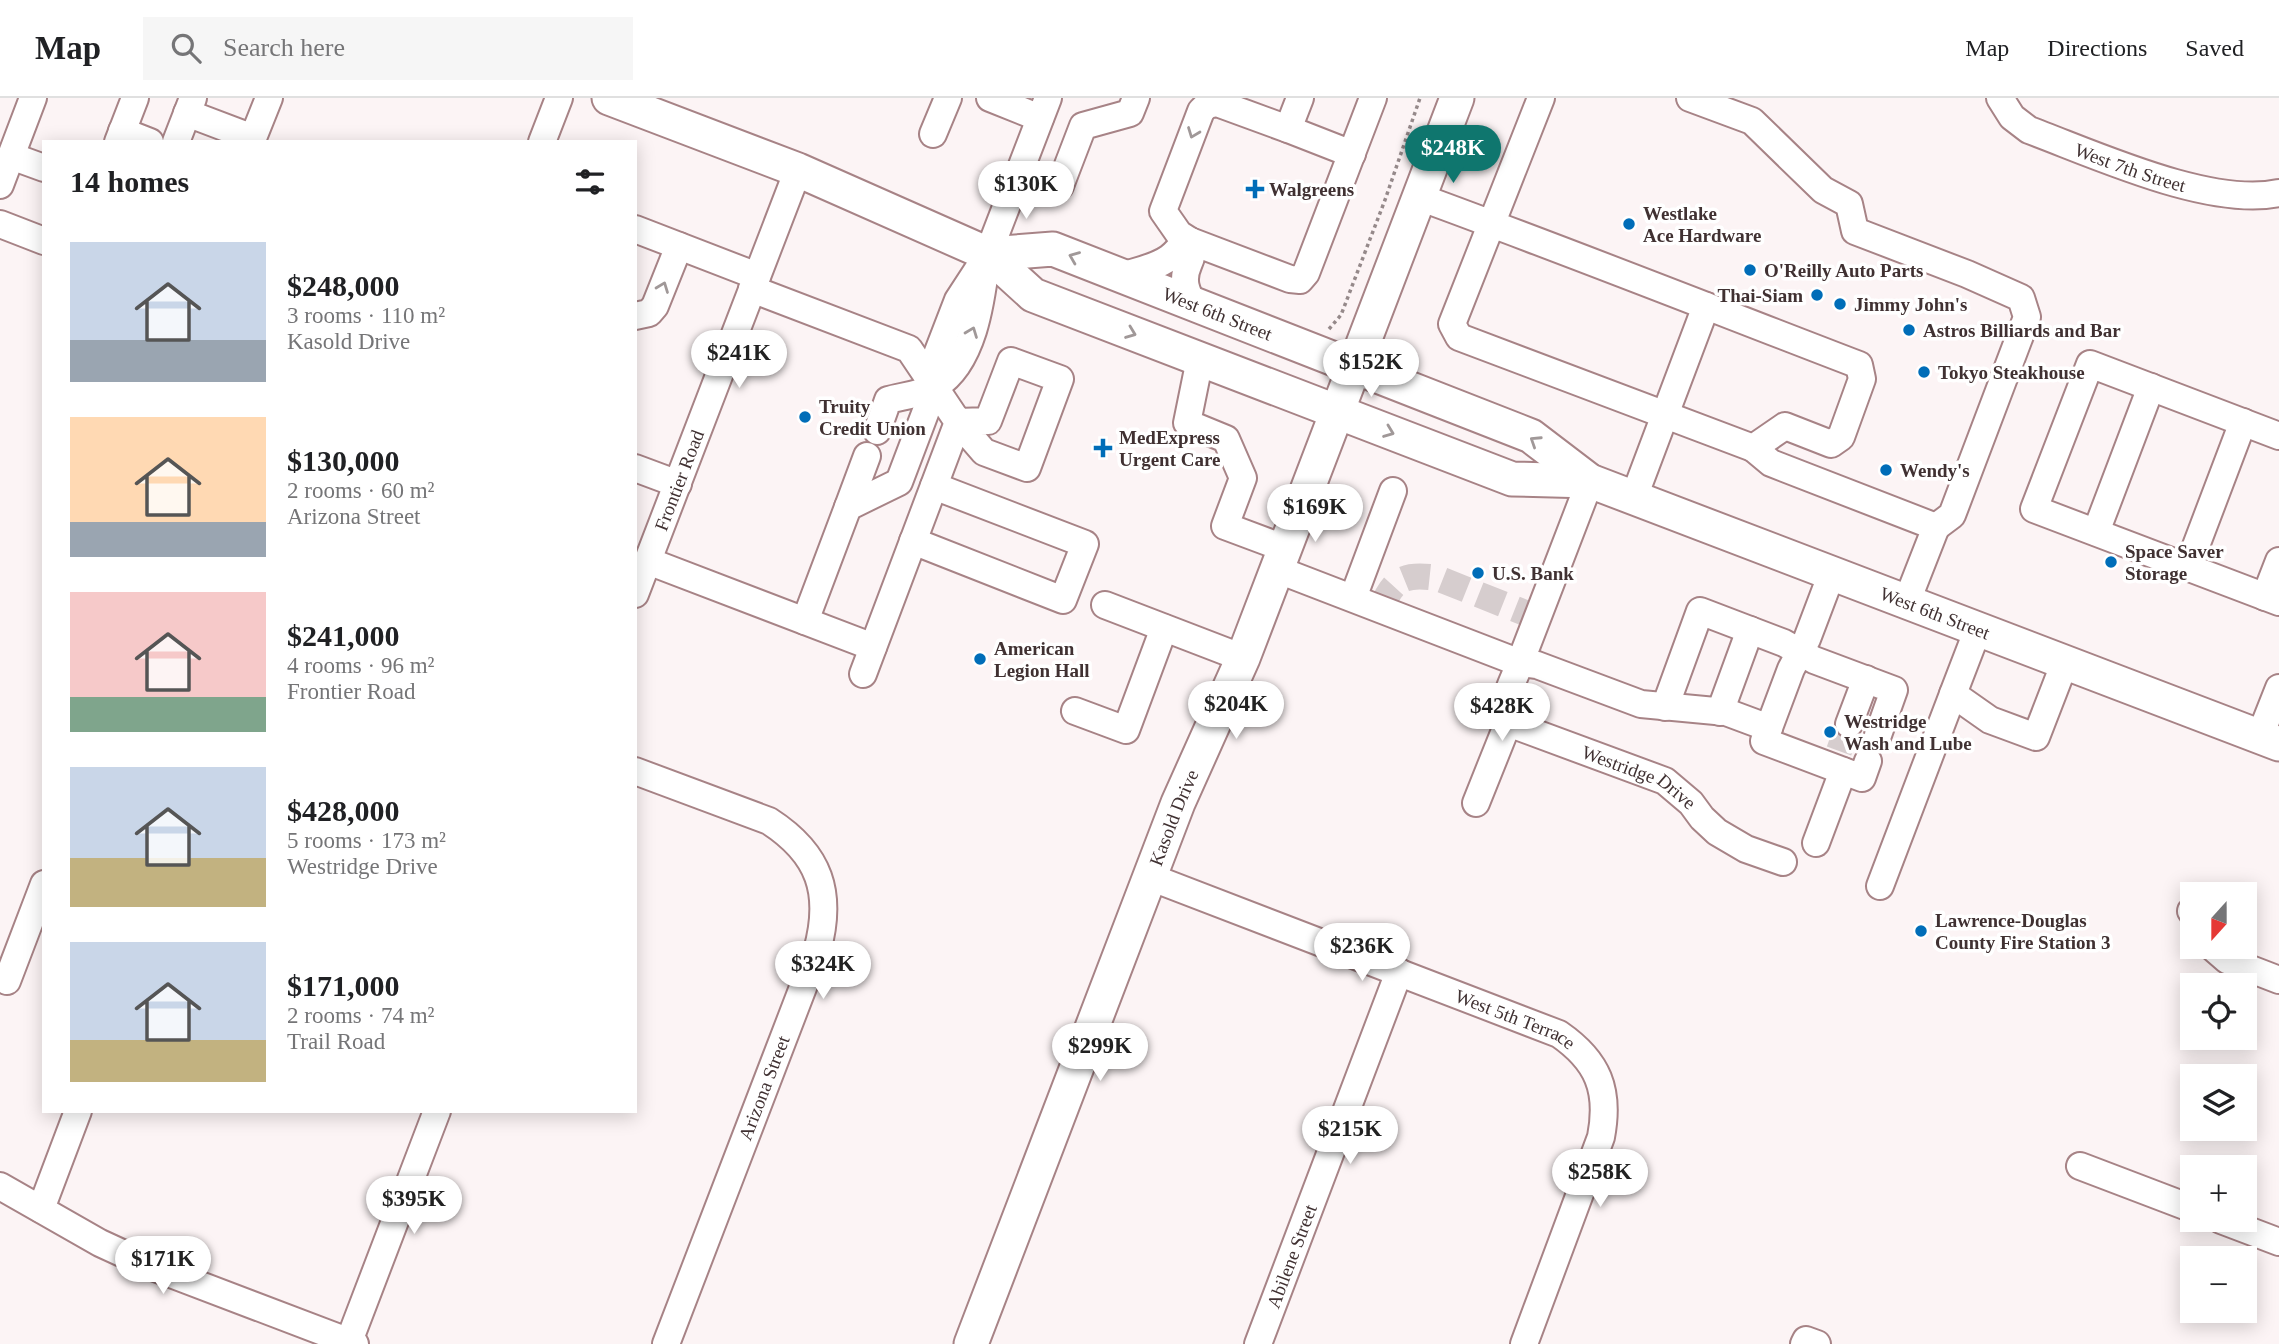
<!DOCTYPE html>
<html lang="en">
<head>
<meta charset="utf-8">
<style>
  body { margin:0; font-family:"Times New Roman",serif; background:#f6f6f6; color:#202124; height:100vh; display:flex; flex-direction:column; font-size:26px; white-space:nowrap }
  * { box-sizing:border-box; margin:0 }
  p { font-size:23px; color:#757577 }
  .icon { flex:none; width:38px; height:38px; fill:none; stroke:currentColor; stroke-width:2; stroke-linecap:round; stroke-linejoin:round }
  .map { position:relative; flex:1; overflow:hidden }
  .drawer { position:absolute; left:42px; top:42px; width:595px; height:973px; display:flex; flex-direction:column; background:#fff; border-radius:0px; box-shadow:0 4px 18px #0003 }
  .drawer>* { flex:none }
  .needle { width:46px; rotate:201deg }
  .controls { position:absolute; left:2180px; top:784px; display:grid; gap:14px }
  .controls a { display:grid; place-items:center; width:77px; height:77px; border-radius:0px; background:#fff; box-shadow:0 4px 18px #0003; font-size:35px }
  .price { position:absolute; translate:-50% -60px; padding:0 16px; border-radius:24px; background:#fff; color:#222; font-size:23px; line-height:46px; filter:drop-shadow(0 2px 4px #0008) }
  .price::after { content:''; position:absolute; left:50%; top:42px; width:21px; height:16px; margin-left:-10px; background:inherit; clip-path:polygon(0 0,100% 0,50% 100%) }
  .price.current { background:#0f766e; color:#fff }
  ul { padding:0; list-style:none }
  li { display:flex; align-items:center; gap:21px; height:175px; padding:0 28px }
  li span { display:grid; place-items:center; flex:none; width:196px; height:140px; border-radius:0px; color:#555 }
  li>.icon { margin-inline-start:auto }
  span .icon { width:84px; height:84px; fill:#fffc; stroke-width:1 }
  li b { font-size:30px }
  h2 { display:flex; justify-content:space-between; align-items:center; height:84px; padding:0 28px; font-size:30px }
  header { display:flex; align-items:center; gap:42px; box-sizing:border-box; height:98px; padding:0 35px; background:#fff; border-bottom:2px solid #e0e0e0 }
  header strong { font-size:33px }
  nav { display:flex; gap:38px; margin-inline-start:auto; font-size:24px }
  .search { width:490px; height:63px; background:#f6f6f6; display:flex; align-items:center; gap:18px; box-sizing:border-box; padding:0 24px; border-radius:0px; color:#757577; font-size:26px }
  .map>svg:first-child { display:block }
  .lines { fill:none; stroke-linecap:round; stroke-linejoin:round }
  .minor-tunnel { stroke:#d6cdce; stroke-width:26; stroke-dasharray:26 13; stroke-linecap:butt }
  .minor-casing { stroke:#a78386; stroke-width:30 }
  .major-casing { stroke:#a78386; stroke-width:37 }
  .path { stroke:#95898a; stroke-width:3.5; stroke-dasharray:3.5 3.5; stroke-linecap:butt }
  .minor { stroke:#fff; stroke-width:26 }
  .major { stroke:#fff; stroke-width:33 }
  .oneway { stroke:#a09898 }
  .poi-dot { fill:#006db8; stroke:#fff; stroke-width:2.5 }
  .labels { text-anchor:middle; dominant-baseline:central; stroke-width:7; stroke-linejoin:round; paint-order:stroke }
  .street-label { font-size:19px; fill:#403132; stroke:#fff }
  .poi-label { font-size:19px; font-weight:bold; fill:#403132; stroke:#fff; text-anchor:start }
</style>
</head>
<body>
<header>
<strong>Map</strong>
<div class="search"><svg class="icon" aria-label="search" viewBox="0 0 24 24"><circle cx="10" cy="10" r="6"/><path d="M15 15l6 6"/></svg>Search here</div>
<nav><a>Map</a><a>Directions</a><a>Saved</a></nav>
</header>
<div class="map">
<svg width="2279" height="1246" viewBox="0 0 2279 1246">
  <rect width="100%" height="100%" fill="#fcf4f5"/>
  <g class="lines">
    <g class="minor-tunnel">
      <path d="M1381 511C1393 481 1404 475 1437 480L1538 520"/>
      <polyline points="1839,653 1849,626"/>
    </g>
    <defs>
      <g id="minor">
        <polyline points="990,0 1040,20"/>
        <polyline points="1300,0 1288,31 1352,56"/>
        <polyline points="1690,0 1752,23 1823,92 1849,106 1855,133 1967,176 2021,200 2027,219 1952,417 1936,429"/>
        <path id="s1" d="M2000 0 2012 19 2029 32C2094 56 2210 110 2279 95"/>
        <polyline points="187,15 253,40 269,0"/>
        <polyline points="1288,31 1217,5 1207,7 1201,13 1163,113 1179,136 1190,143 1290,181 1300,182 1306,175 1373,0"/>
        <polyline points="122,33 150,44"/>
        <polyline points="933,36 948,0"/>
        <polyline points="118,44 135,0"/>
        <polyline points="176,44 193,0"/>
        <polyline points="542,44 559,0"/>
        <polyline points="11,58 44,70"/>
        <polyline points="1020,72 1060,88 1083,28 1130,15 1136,0"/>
        <polyline points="0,87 33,0"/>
        <path d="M1419 99C1567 153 1713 211 1859 267L1862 281 1841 339 1831 346 1785 328 1753 350 1459 239 1452 226 1541 0"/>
        <polyline points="0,126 44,143"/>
        <polyline points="635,131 757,178"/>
        <path d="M1190 143C1196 164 1184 165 1185 183 1185 190 1189 198 1192 206"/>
        <path d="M1121 178C1137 173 1155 170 1169 160 1179 153 1177 149 1190 143"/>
        <polyline points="752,191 909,251 958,324 984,354 1027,370 1060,281 1011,263 988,323 958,324 863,576"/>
        <polyline points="635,218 649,215 655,208 679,148"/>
        <polyline points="1200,261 1187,325 1226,341 1243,380 1225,428 1284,450"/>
        <path d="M877 333 888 302C903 298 923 296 936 288 973 265 981 205 986 165"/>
        <polyline points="2279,338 2090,266 2034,411 2279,504"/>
        <polyline points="1753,350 1771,365 1936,429 1907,503"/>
        <polyline points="635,370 678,386"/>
        <polyline points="1590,383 1520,565 1537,567 1641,606 1726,614 1769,630"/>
        <polyline points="1634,399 1706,208"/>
        <polyline points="848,409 867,358"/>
        <polyline points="2096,434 2151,289"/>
        <polyline points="913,443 1063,502 1085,446 934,388"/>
        <polyline points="648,463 873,549"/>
        <polyline points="2188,469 2243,324"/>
        <path id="s2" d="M1276 471 1520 565C1511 590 1496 607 1519 629L1665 683 1691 705 1702 720 1717 734 1746 751 1783 764"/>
        <polyline points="1832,475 1807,541 1791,571 1764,643 1862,680 1868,663"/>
        <path id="s3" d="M635 496 798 72"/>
        <polyline points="2265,499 2279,463"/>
        <polyline points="1353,500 1393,393"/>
        <polyline points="1105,507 1243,560"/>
        <polyline points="805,523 848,409 899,384 935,289 936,259 958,202 988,156 1048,0"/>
        <polyline points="1978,531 1953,596 1990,622 2036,639 2065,564"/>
        <polyline points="1665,609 1700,513 1784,545 1814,562 1894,592 1878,637"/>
        <polyline points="1075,613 1126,632 1164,530"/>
        <polyline points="1720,614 1750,532"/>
        <polyline points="1849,626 1866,581"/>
        <polyline points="2260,638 2279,590"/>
        <path d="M635 673 769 723C820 756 833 795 817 853L666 1246"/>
        <polyline points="1476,705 1510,620"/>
        <polyline points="1816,745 1843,673"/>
        <path id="s4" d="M1150 779 1559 936C1598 963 1610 992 1601 1039L1524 1246"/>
        <polyline points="1880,788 1953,596"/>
        <polyline points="2191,813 2193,816"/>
        <polyline points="2212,849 2227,862 2279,882"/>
        <polyline points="7,883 44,786"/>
        <polyline points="2080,1068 2193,1111"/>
        <polyline points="0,1088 100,1145 150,1168 355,1246"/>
        <polyline points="41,1111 78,1013"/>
        <polyline points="2221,1122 2279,1144"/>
        <polyline points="348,1246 437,1013"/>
        <path id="s5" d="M1258 1246 1399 874"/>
        <polyline points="1804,1246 1806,1242 1817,1246"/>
      </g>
      <g id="major">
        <polyline points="609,0 798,72 988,156 1033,197 1512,381 1590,383"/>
        <path id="s6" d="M988 156 1053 151 1531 338 1590 383 2279 646"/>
        <path id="s7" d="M971 1246 1178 705 1243 560 1457 0"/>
      </g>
    </defs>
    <use href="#minor" class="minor-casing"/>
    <use href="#major" class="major-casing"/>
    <polyline class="path" points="1329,231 1341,217 1385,102 1420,0"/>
    <use href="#minor" class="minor"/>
    <use href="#major" class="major"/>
  </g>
  <defs><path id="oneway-chevron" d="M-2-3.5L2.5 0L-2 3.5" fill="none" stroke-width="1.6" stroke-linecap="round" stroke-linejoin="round" transform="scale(1.75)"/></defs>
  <g class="oneway">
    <use href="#oneway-chevron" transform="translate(1193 35) rotate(111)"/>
    <use href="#oneway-chevron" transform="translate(1074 159) rotate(-158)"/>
    <use href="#oneway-chevron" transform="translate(663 189) rotate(-69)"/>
    <use href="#oneway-chevron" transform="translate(972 234) rotate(-69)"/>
    <use href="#oneway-chevron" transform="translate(1131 235) rotate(21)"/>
    <use href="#oneway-chevron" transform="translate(1389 334) rotate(21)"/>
    <use href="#oneway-chevron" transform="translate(1535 343) rotate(-147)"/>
  </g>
  <g class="poi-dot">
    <path d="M1251.5 80.5h7v7h7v7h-7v7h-7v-7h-7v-7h7z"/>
    <circle cx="1629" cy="126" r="7"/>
    <circle cx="1750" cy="172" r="7"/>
    <circle cx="1817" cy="197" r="7"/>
    <circle cx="1840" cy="206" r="7"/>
    <circle cx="1909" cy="232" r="7"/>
    <circle cx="1924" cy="274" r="7"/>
    <circle cx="805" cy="319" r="7"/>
    <path d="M1099.5 339.5h7v7h7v7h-7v7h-7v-7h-7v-7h7z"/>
    <circle cx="1886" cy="372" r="7"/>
    <circle cx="2111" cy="464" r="7"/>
    <circle cx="1478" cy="475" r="7"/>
    <circle cx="980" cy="561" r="7"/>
    <circle cx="1830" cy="634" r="7"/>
    <circle cx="1921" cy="833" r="7"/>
  </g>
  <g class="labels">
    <g class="street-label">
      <text stroke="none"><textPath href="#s1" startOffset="152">West 7th Street</textPath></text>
      <text stroke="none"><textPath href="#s6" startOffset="242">West 6th Street</textPath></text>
      <text stroke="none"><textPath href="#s3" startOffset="122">Frontier Road</textPath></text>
      <text stroke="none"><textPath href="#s6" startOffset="1022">West 6th Street</textPath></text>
      <text stroke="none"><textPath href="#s2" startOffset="462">Westridge Drive</textPath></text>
      <text stroke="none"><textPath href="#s7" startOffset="564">Kasold Drive</textPath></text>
      <text stroke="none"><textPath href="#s4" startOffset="392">West 5th Terrace</textPath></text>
      <text transform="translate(764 990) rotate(-69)">Arizona Street</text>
      <text stroke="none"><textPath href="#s5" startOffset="94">Abilene Street</textPath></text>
    </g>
    <g class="poi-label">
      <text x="1269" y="91">Walgreens</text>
      <text x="1643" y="115">Westlake<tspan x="1643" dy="22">Ace Hardware</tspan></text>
      <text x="1764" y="172">O'Reilly Auto Parts</text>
      <text x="1803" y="197" text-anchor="end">Thai-Siam</text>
      <text x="1854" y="206">Jimmy John's</text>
      <text x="1923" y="232">Astros Billiards and Bar</text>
      <text x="1938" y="274">Tokyo Steakhouse</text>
      <text x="819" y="308">Truity<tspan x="819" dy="22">Credit Union</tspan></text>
      <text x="1119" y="339">MedExpress<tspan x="1119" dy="22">Urgent Care</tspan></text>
      <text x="1900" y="372">Wendy's</text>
      <text x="2125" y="453">Space Saver<tspan x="2125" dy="22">Storage</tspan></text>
      <text x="1492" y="475">U.S. Bank</text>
      <text x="994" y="550">American<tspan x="994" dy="22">Legion Hall</tspan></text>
      <text x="1844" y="623">Westridge<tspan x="1844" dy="22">Wash and Lube</tspan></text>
      <text x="1935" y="822">Lawrence-Douglas<tspan x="1935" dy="22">County Fire Station 3</tspan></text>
    </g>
  </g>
</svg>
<div class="controls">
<a><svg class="needle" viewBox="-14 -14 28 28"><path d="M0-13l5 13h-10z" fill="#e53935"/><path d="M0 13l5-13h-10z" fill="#757577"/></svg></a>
<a><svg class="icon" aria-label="locate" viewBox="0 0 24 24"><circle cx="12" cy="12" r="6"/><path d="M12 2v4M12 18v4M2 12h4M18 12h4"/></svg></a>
<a><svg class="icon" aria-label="layers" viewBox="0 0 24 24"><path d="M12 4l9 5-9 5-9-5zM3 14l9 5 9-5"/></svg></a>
<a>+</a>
<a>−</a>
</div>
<b class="price current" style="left:1453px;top:87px">$248K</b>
<b class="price" style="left:1026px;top:123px">$130K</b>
<b class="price" style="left:739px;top:292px">$241K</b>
<b class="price" style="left:1371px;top:301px">$152K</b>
<b class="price" style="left:1315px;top:446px">$169K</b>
<b class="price" style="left:1236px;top:643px">$204K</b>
<b class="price" style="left:1502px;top:645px">$428K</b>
<b class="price" style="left:1362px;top:885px">$236K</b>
<b class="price" style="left:823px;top:903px">$324K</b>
<b class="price" style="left:1100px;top:985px">$299K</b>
<b class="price" style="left:1350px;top:1068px">$215K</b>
<b class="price" style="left:1600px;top:1111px">$258K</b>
<b class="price" style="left:414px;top:1138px">$395K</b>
<b class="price" style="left:163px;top:1198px">$171K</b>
<section class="drawer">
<h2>14 homes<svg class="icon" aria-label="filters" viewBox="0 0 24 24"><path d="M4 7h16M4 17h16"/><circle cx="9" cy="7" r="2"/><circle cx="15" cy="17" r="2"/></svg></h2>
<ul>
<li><span style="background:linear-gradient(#c9d6e8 70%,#9aa5b1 0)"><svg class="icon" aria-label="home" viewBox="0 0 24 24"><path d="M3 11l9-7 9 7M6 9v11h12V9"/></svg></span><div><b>$248,000</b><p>3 rooms · 110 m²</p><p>Kasold Drive</p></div></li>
<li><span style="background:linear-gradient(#ffd9b3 75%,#9aa5b1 0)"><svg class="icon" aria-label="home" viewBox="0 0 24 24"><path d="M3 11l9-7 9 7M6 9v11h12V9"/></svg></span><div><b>$130,000</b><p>2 rooms · 60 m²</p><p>Arizona Street</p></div></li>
<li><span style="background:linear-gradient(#f6c9c9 75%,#7fa58c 0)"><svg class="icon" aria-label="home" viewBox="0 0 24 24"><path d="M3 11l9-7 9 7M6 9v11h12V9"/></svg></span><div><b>$241,000</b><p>4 rooms · 96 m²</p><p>Frontier Road</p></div></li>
<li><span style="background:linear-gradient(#c9d6e8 65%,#c2b280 0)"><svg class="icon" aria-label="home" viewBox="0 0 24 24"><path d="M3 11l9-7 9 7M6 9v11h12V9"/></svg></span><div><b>$428,000</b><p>5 rooms · 173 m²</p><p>Westridge Drive</p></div></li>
<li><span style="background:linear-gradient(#c9d6e8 70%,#c2b280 0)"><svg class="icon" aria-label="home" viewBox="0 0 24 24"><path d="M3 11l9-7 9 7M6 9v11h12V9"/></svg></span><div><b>$171,000</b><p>2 rooms · 74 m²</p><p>Trail Road</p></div></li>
</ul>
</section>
</div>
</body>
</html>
